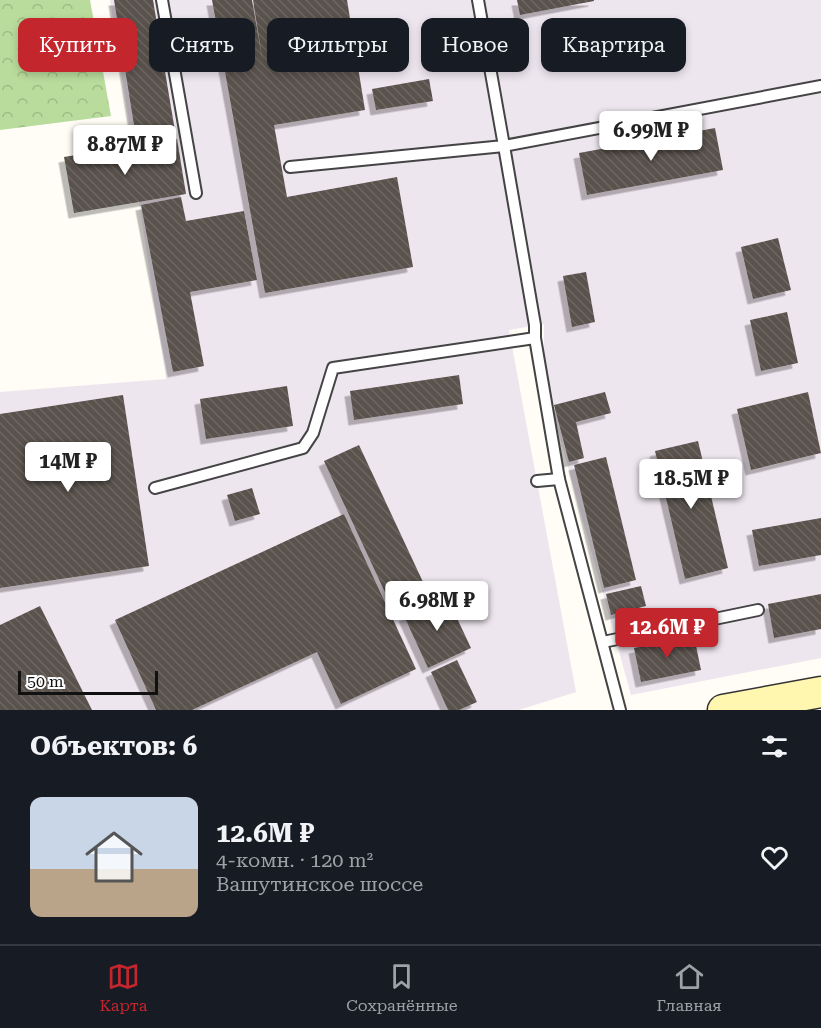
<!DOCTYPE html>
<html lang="ru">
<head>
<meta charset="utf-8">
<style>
  body { margin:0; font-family:"Roboto Serif",serif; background:#20242c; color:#f1f3f6; height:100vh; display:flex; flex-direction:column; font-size:22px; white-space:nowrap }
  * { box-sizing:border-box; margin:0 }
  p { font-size:20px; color:#9ea1a6 }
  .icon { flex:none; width:33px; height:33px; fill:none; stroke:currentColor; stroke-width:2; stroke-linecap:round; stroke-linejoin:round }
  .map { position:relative; height:710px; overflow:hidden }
  .panel { display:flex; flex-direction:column; background:#171b24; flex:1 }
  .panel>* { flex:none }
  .guide { position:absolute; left:18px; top:18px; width:786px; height:54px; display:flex; gap:12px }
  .scale { position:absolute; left:18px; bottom:15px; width:140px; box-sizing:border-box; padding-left:6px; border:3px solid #111; border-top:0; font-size:16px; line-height:21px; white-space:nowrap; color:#111; -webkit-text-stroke:4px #fff; paint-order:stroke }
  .price { position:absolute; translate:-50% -51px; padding:0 14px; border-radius:6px; background:#fff; color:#222; font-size:20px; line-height:39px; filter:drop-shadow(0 2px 3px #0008) }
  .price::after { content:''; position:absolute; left:50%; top:36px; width:18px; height:14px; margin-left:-9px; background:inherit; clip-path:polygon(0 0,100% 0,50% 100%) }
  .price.selected { background:#c4262e; color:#fff }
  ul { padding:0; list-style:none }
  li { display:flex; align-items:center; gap:18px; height:150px; padding:0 30px }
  li span { display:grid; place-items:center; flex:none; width:168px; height:120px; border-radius:12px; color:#555 }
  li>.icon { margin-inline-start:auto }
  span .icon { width:72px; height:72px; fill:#fffc; stroke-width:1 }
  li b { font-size:26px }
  h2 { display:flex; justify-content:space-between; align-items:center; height:72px; padding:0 30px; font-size:26px }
  .pill { padding:0 21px; border-radius:12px; background:#171b24; box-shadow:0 3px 9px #0003; font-size:21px; line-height:54px }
  .pill.selected { background:#c4262e; color:#fff }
  .tabs { display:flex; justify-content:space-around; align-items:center; height:84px; border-top:2px solid #363941; background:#171b24; font-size:16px; color:#9ea1a6 }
  .tabs a { display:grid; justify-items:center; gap:3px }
  .tabs .selected { color:#c4262e }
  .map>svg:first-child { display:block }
  .industrial { fill:#eee6ef }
  .forest { fill:url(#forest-crowns) }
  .building { fill:url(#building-back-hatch); filter:url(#shadow) }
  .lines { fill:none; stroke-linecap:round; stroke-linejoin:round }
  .lane-casing { stroke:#444; stroke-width:14 }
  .secondary-casing { stroke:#333; stroke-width:33 }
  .lane { stroke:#fff; stroke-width:10 }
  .secondary { stroke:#fff6b0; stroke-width:30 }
</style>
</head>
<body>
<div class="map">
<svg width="821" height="710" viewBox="0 0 821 710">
  <defs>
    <pattern id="forest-crowns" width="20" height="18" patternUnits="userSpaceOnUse" patternTransform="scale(1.5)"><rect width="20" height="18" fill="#b9dc9c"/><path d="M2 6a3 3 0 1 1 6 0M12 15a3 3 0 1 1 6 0" fill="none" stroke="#9ebc85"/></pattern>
    <pattern id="building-back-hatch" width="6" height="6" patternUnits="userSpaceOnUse" patternTransform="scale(1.5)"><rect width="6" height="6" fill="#5a524d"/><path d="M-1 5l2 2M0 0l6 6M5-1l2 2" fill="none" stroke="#6d6662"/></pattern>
    <filter id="shadow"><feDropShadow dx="-5.5" dy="5.5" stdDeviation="0" flood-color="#0004"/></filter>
  </defs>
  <rect width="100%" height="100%" fill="#fffdf5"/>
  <polygon class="industrial" points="110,0 821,0 821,658 631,695 549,398 544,351 544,324 509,330 576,692 519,710 0,710 0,392 166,379 139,202 74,213 66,157 133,147"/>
  <polygon class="forest" points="0,0 90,0 111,116 0,130"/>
  <g class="building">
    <polygon points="114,0 153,0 176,137 137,144"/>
    <polygon points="212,0 252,0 263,63 253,0 347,0 365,110 274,125 287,197 397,177 413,267 265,293"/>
    <polygon points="517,0 594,0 594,1 520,15"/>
    <polygon points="429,79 433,101 376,110 372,89"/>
    <polygon points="715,128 723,170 587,195 579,153"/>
    <polygon points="177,139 186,194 74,213 64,157"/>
    <polygon points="181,197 186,221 244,211 257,280 190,292 204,366 173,372 141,205"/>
    <polygon points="778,238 791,290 753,299 741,247"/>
    <polygon points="586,272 595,322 572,327 563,276"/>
    <polygon points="787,312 798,363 761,371 750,320"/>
    <polygon points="459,375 463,404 354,420 350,391"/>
    <polygon points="287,386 293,426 206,439 200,399"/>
    <polygon points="605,392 611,413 576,422 584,458 569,462 554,405"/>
    <polygon points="808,392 821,453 751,470 737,409"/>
    <polygon points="123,395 149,566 0,588 0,414"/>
    <polygon points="698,441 728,568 685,579 655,451"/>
    <polygon points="359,445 430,597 395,614 324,461"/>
    <polygon points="606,457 636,580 604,588 574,465"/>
    <polygon points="252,488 260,514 235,521 227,495"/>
    <polygon points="344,514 416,669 341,704 317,652 192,710 156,710 115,620"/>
    <polygon points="821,518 821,555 759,566 752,530"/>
    <polygon points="641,586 646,606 611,615 606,594"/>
    <polygon points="821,594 821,629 774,638 768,604"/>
    <polygon points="447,597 471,648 428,668 404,616"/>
    <polygon points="40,606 92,710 0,710 0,625"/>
    <polygon points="694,636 701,670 641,682 634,648"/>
    <polygon points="457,660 477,702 459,710 448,710 431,672"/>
  </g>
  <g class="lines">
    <defs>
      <g id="lane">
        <polyline points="162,0 196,193"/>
        <polyline points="290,167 504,146 478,0"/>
        <polyline points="537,481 559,479"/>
        <polyline points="155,488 303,448 313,433 333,368 535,338"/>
        <polyline points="603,642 758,610"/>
        <polyline points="620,710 559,479 535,338 535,325 504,146 821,86"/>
      </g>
      <polyline id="secondary" points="723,710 821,692"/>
    </defs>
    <use href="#lane" class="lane-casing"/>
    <use href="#secondary" class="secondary-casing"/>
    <use href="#lane" class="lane"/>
    <use href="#secondary" class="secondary"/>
  </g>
</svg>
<div class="scale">50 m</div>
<b class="price" style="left:651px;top:162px">6.99M ₽</b>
<b class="price" style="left:125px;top:176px">8.87M ₽</b>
<b class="price" style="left:68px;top:493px">14M ₽</b>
<b class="price" style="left:691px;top:510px">18.5M ₽</b>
<b class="price" style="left:437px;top:632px">6.98M ₽</b>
<b class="price selected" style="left:667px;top:659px">12.6M ₽</b>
<div class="guide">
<a class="pill selected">Купить</a>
<a class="pill">Снять</a>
<a class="pill">Фильтры</a>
<a class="pill">Новое</a>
<a class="pill">Квартира</a>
</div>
</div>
<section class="panel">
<h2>Объектов: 6<svg class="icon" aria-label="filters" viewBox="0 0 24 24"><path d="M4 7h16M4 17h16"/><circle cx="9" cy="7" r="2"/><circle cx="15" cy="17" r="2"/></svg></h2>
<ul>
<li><span style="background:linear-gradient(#c9d6e8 60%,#b9a48a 0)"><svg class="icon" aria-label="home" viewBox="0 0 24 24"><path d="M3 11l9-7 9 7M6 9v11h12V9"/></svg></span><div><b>12.6M ₽</b><p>4-комн. · 120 m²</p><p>Вашутинское шоссе</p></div><svg class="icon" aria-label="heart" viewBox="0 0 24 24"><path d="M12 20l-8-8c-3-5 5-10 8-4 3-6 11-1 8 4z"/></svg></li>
</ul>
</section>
<nav class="tabs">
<a class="selected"><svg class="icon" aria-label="map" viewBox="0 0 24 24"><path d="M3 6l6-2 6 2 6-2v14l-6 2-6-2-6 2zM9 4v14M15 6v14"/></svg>Карта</a>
<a><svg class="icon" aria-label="saved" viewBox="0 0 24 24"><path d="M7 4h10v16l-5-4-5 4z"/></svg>Сохранённые</a>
<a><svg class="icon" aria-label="home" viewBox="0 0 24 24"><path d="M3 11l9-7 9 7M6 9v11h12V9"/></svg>Главная</a>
</nav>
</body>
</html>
